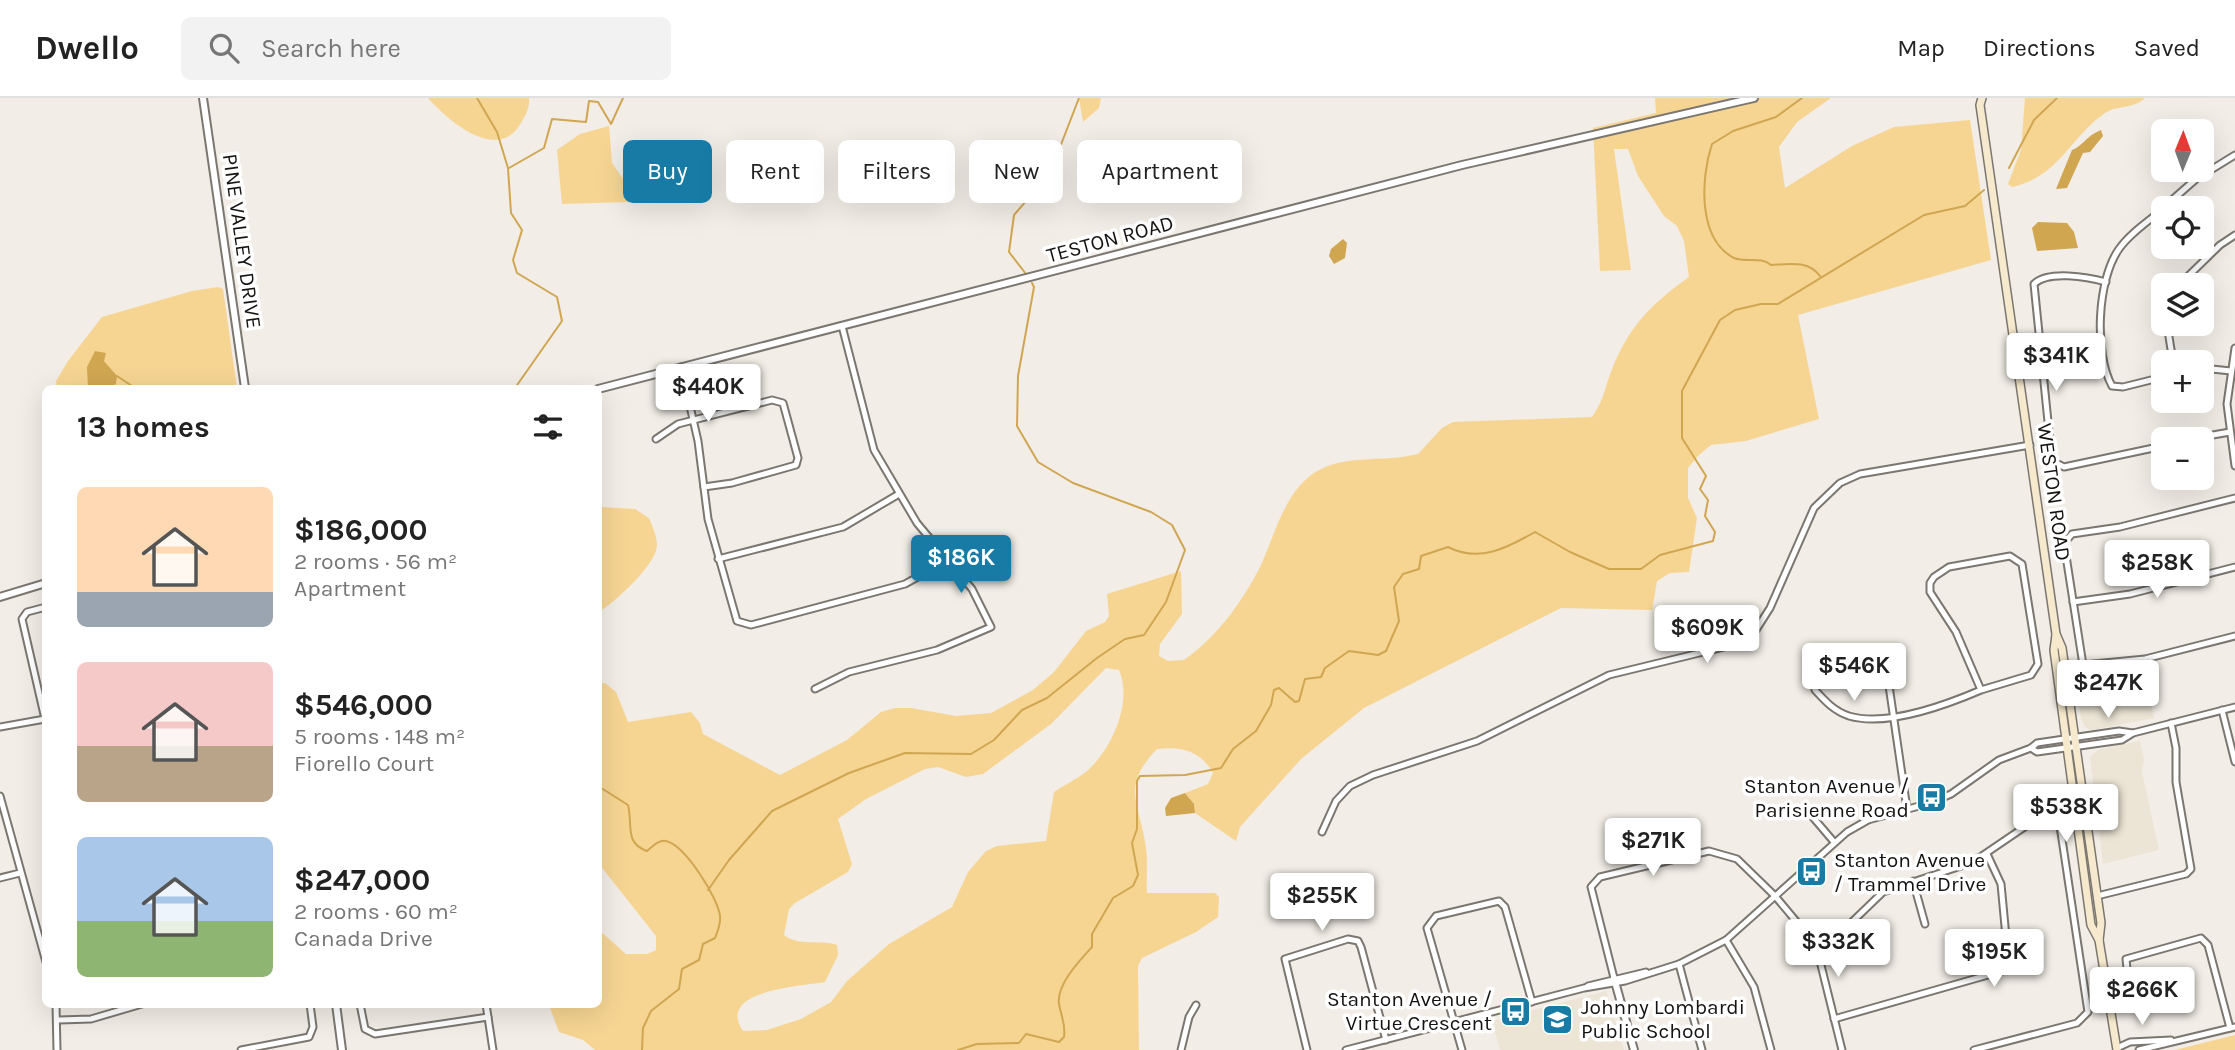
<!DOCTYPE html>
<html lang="en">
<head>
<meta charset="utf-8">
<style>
  body { margin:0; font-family:Karla,sans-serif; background:#f2f2f2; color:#222; height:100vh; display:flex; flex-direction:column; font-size:26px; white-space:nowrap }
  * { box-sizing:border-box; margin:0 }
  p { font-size:23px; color:#767676 }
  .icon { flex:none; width:38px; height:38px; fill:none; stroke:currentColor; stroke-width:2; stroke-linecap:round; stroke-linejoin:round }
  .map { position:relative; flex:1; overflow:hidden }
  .details { position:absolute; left:42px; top:287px; width:560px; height:623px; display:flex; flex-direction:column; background:#fff; border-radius:10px; box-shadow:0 7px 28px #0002 }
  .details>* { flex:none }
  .guide { position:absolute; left:623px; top:42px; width:665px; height:63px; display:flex; gap:14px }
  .needle { width:46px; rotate:1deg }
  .fabs { position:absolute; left:2151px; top:21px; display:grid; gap:14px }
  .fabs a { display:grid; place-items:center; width:63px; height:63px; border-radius:10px; background:#fff; box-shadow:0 7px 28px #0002; font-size:35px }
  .price { position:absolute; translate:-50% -60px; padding:0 16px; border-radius:7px; background:#fff; color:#222; font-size:23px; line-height:46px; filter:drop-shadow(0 2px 4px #0008) }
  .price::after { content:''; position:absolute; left:50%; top:42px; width:21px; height:16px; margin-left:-10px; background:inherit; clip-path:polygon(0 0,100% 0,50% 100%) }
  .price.selected { background:#177ba6; color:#fff }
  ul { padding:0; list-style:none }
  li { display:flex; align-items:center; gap:21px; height:175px; padding:0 35px }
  li span { display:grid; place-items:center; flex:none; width:196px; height:140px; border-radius:10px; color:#555 }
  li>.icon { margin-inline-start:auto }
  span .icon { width:84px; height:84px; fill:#fffc; stroke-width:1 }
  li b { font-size:30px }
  h2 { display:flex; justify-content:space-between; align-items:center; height:84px; padding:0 35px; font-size:30px }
  .tag { padding:0 24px; border-radius:10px; background:#fff; box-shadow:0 7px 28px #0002; font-size:24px; line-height:63px }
  .tag.selected { background:#177ba6; color:#fff }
  header { display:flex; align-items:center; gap:42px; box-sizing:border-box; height:98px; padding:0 35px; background:#fff; border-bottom:2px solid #e0e0e0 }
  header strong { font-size:33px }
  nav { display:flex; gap:38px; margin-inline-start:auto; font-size:24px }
  .search { width:490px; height:63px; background:#f2f2f2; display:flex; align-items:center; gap:18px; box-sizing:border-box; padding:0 24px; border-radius:10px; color:#767676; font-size:26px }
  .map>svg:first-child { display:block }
  .built { fill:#ece4d5 }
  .green { fill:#f6d593; fill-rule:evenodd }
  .water { fill:#d0a651 }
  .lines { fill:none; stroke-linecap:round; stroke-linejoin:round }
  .stream { stroke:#d0a651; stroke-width:2 }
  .minor-casing { stroke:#7b7770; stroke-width:9 }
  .tertiary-casing { stroke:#7b7770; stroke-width:10 }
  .secondary-casing { stroke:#7b7770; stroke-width:10 }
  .minor { stroke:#fff; stroke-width:5 }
  .tertiary { stroke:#fff; stroke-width:6 }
  .secondary { stroke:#f7e9cd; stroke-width:7 }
  .labels { text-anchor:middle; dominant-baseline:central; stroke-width:7; stroke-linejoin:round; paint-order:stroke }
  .street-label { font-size:21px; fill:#151311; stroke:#fff }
  .poi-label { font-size:21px; fill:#151311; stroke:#fff; text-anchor:end }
</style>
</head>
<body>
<header>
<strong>Dwello</strong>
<div class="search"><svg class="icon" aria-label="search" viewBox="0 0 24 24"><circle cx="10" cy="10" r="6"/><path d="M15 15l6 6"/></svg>Search here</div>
<nav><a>Map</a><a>Directions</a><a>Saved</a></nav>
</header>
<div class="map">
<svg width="2235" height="952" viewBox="0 0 2235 952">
  <rect width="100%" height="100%" fill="#f2ede6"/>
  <g class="built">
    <polygon points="2144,564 2154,620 2093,632 2086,630 2081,621 2075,575"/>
    <polygon points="2140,643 2144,662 2142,674 2159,752 2103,766 2090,659 2098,652"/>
    <polygon points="1606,893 1624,952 1500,952 1492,923"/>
  </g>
  <g class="green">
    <path d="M428 0H529C530 10 526 16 521 25 498 66 447 22 428 0Z"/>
    <polygon points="1079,0 1101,0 1099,10 1083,24"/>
    <path d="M1655 0H1831L1797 24 1779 49 1785 90 1852 48 1894 29 1970 22 1991 162 1798 217 1819 321 1746 343 1711 347 1698 358 1688 370V400L1697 420 1689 474 1670 475 1657 483 1652 512 1561 510 1364 610 1301 661 1240 729 1236 743 1195 715 1194 706 1185 695 1208 686 1213 675C1201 653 1181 648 1157 651 1119 690 1141 707 1146 751 1148 765 1146 781 1147 795H1215L1219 799 1218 819 1196 834 1142 860 1138 868 1139 952H595L583 942 559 934 549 907 598 906 599 832 626 856H647L656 852V838L599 766V586L605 585 616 594 628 624 691 614 700 625 703 636 780 677 847 642 881 614 895 610H911L956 618 991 615 1033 592 1054 574 1086 533 1105 524 1109 518 1107 496 1181 473 1182 516 1160 546 1159 558 1168 563 1184 562C1217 539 1243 503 1261 467 1276 434 1286 387 1323 370 1352 357 1387 364 1418 356L1442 330 1453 324 1592 319C1604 302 1604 292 1611 274 1628 229 1651 206 1689 179L1684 143 1677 128 1664 118 1638 78 1628 51H1614L1631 172 1600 173 1593 30 1656 15ZM1106 570 1119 572C1133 604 1112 651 1087 673 1077 681 1064 687 1054 694L1046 743 997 748 986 753 968 774 952 809 889 846 847 883 831 904 801 921 767 932 743 933C715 892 802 888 825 884L838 857 837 847C820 841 799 849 784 837L789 811 795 805 848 774 852 766 838 721 866 701 925 671 938 669 966 679 983 676 1051 626Z"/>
    <path d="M2025 0H2145C2134 11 2117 7 2105 15 2070 39 2059 79 2012 89L2008 86 2021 52Z"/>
    <polygon points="609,28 612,65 628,88 629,104 562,106 557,52 580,36"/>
    <polygon points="218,189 223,191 237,290 57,290 56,283 68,263 102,219 192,193"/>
    <path d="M598 402 601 409 635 411 649 420C652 428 657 438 657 447 657 466 614 505 599 514Z"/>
    <polygon points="2235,937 2235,952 2175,952"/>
  </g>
  <g class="water">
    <path d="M2101 32 2103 38 2090 54 2083 55 2067 90 2056 91 2072 52C2083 48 2086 38 2101 32Z"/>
    <polygon points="2038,124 2067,125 2074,134 2078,150 2037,153 2032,130"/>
    <polygon points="1343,141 1347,145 1345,160 1334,166 1329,158 1331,151"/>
    <polygon points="95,253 106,255 104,263 117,278 116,286 109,290 88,290 87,269"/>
    <polygon points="1185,695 1194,706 1195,715 1166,718 1165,710 1171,700"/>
  </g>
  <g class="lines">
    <g class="stream">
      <polyline points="477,0 497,34 508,70 511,115 522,132 513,162 517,175 557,199 562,223 515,290"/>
      <path d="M1802 0 1776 19 1733 33 1712 46C1701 79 1697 141 1734 160 1746 165 1761 158 1771 167 1789 166 1808 162 1820 178"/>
      <polyline points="509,70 544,50 552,21 586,24 589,3 598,4 611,26 623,0"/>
      <polyline points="2009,70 2034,22 2057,0"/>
      <polyline points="1026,176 1009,154 1014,117 1050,75 1079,0"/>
      <polyline points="117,278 135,290"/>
      <path d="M598 688 628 707C633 727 624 745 647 753 652 749 659 741 666 743 685 747 718 800 720 818 721 826 718 832 715 840L703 846 699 862 682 871 679 891 651 913 643 930 642 952"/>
      <polyline points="708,792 729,762 772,713 849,675 905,655 971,656 994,642 1022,612 1047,600 1097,560 1125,541 1144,537 1166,504 1185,452 1172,427 1151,414 1073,385 1038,364 1017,328 1018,278 1034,189 1032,185"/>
      <path d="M958 952 977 946 1019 945 1026 936 1059 944 1064 939C1066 926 1061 918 1059 906 1056 887 1080 862 1092 849V836L1113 800 1133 788 1138 777 1132 745 1137 731V683L1140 678 1185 677 1221 670 1233 651 1256 633 1271 607 1274 592 1279 590 1295 604 1299 603 1305 581 1321 579 1325 570 1349 553 1378 557 1386 553 1399 523 1394 489 1403 476 1419 471 1421 458 1448 449C1479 465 1507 450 1535 434L1570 454 1609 471H1641L1660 457 1713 443 1715 434 1705 418 1708 402 1700 391 1706 378 1682 340V293L1720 222 1735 212 1761 206H1778L1924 117 1965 108 1984 92"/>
    </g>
    <defs>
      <g id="minor">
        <polyline points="2163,110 2196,81 2235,57"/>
        <path d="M2163 111C2149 123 2130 135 2119 151 2097 182 2094 255 2112 288L2123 289 2163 279"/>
        <path d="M2106 184C2088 179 2048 172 2034 186L2052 363 2064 369 2163 348"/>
        <polyline points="2179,187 2220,147 2235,137"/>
        <polyline points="2167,226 2173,264"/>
        <polyline points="2235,250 2227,306 2235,368"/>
        <polyline points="681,269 698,343 708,421 737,523 751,527 905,486 923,476 943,457"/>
        <polyline points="2202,270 2231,273"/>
        <polyline points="656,341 678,326 772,302 783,305 798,360 796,367 732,385 704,389"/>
        <polyline points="2190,341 2230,334"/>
        <polyline points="2235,400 2120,429 2072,436 2064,445 2083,567 2145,561 2235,538"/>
        <polyline points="718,461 843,429 899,396"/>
        <polyline points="2073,504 2130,496 2235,469"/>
        <polyline points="1887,574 1907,711"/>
        <polyline points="815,591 849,574 937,552 991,529 972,491 917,425 874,352 842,228"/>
        <path d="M1815 592C1825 603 1834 613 1849 618 1887 629 1946 607 1981 592L1956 534 1930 494V485L1934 479 1949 469 2010 458 2022 466 2038 566 2031 577 1981 592"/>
        <polyline points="2222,612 2235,664"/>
        <polyline points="45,621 22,521 27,514 46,509"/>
        <polyline points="0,629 45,621"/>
        <polyline points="2031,650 2037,654 2122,642 2133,635 2235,609"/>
        <polyline points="0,698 46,864"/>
        <polyline points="1811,717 1834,744"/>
        <polyline points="1322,734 1336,703 1350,688 1373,677 1477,643 1609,577 1724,549 1754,535 1770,510 1814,410 1840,385 1860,376 2030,347"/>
        <polyline points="0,780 20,775"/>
        <polyline points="1913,783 1925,826"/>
        <polyline points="2097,798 2186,776 2191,771 2176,684 2176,650 2171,625"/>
        <polyline points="1726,842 1754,889 1771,952"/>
        <polyline points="1816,847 1852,824 1883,794 1973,764 2026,728 2053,722 2060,728 2088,914 2077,925 1974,952"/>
        <polyline points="1679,866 1702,952"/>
        <polyline points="1614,880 1591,789 1600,779 1709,753 1737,761 1775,798 1816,847 1842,952"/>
        <polyline points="1588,888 1646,874"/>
        <polyline points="56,906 57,952"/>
        <polyline points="360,906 365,931 375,936 488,919"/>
        <polyline points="486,906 493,952"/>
        <polyline points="2140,912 2130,900 2126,861 2201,840 2208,847 2230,930"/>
        <polyline points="1834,921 2009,871 2001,786 1987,756"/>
        <polyline points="59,922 91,921 142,906"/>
        <polyline points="2117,950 2130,944 2171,942"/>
        <polyline points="241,952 309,939 313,929 310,906"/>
        <polyline points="1181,952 1189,919 1196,907"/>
        <polyline points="1307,952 1285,861 1348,841 1358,843 1361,849 1386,942"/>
        <polyline points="1346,952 1584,890 1625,883 1679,866 1726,842 1847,734 1868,722 1930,705 1951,696 1999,662 2031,650 2037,645 2119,633 2133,635"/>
        <polyline points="1462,952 1427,830 1436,818 1499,803 1505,809 1532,904"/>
        <polyline points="2139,952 2235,929"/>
      </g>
      <g id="tertiary">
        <polyline points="203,0 245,290"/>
        <polyline points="598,291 1462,67 1754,0"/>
        <polyline points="0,499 46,485"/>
        <polyline points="1614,880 1634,952"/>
        <polyline points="336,906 342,952"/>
      </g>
      <g id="secondary">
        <polyline points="1982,0 1980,7 2056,536 2062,550 2101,825 2099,842"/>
        <polyline points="2056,537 2054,552 2091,827 2099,842 2117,952"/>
      </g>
    </defs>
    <use href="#minor" class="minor-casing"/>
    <use href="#tertiary" class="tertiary-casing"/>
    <use href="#secondary" class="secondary-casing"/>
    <use href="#minor" class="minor"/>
    <use href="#tertiary" class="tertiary"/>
    <use href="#secondary" class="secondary"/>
  </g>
  <defs>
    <symbol id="bus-square" viewBox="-11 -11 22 22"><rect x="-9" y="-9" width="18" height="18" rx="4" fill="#177ba6" stroke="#fff"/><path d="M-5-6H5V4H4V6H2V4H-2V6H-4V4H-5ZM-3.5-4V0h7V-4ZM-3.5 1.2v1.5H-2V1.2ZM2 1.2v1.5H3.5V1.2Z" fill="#fff"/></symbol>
    <symbol id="school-square" viewBox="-11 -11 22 22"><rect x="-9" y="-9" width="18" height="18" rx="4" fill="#177ba6" stroke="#fff"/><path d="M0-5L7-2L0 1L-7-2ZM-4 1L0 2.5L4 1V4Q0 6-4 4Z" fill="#fff"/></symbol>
  </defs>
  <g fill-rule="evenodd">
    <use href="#bus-square" x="1914" y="682" width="35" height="35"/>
    <use href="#bus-square" x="1794" y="756" width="35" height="35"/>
    <use href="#bus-square" x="1498" y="896" width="35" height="35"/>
    <use href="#school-square" x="1540" y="904" width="35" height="35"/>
  </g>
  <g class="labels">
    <g class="street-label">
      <text transform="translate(1110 141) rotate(-15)">TESTON ROAD</text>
      <text transform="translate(242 143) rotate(82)">PINE VALLEY DRIVE</text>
      <text transform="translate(2054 394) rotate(82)">WESTON ROAD</text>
    </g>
    <g class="poi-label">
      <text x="1909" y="688">Stanton Avenue /<tspan x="1909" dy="24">Parisienne Road</tspan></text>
      <text x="1834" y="762" text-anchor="start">Stanton Avenue<tspan x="1834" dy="24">/ Trammel Drive</tspan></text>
      <text x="1492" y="901">Stanton Avenue /<tspan x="1492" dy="24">Virtue Crescent</tspan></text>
      <text x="1581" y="909" text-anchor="start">Johnny Lombardi<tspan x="1581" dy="24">Public School</tspan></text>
    </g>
  </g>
</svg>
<div class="fabs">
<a><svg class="needle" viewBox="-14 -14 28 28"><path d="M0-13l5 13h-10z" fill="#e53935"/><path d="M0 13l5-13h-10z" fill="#767676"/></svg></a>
<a><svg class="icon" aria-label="locate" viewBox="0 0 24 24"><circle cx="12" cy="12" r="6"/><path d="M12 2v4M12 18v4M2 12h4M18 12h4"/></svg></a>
<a><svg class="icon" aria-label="layers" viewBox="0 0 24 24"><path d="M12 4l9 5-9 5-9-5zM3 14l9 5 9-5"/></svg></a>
<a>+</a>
<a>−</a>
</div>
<b class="price" style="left:2056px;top:295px">$341K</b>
<b class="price" style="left:708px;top:326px">$440K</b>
<b class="price selected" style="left:961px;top:497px">$186K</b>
<b class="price" style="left:2157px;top:502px">$258K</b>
<b class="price" style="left:1707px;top:567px">$609K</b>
<b class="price" style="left:1854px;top:605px">$546K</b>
<b class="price" style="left:2108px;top:622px">$247K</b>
<b class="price" style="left:2066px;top:746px">$538K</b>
<b class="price" style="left:1653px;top:780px">$271K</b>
<b class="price" style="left:1322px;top:835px">$255K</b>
<b class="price" style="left:1838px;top:881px">$332K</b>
<b class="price" style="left:1994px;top:891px">$195K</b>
<b class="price" style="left:2142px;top:929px">$266K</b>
<div class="guide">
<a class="tag selected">Buy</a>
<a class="tag">Rent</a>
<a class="tag">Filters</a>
<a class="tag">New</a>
<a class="tag">Apartment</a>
</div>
<section class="details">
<h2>13 homes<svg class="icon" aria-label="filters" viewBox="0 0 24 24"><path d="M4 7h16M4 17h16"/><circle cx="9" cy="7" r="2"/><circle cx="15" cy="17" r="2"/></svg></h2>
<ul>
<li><span style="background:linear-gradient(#ffd9b3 75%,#9aa5b1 0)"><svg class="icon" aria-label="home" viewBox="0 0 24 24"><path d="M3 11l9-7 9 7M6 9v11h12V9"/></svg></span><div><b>$186,000</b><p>2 rooms · 56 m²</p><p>Apartment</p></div></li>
<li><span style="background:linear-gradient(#f6c9c9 60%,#b9a48a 0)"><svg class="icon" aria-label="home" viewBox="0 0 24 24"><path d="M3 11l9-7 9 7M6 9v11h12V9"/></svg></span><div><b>$546,000</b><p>5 rooms · 148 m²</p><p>Fiorello Court</p></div></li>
<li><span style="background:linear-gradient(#a9c7e8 60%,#8fb573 0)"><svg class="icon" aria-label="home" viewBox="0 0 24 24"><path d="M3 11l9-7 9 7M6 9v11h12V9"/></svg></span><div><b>$247,000</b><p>2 rooms · 60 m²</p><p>Canada Drive</p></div></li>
</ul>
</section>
</div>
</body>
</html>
